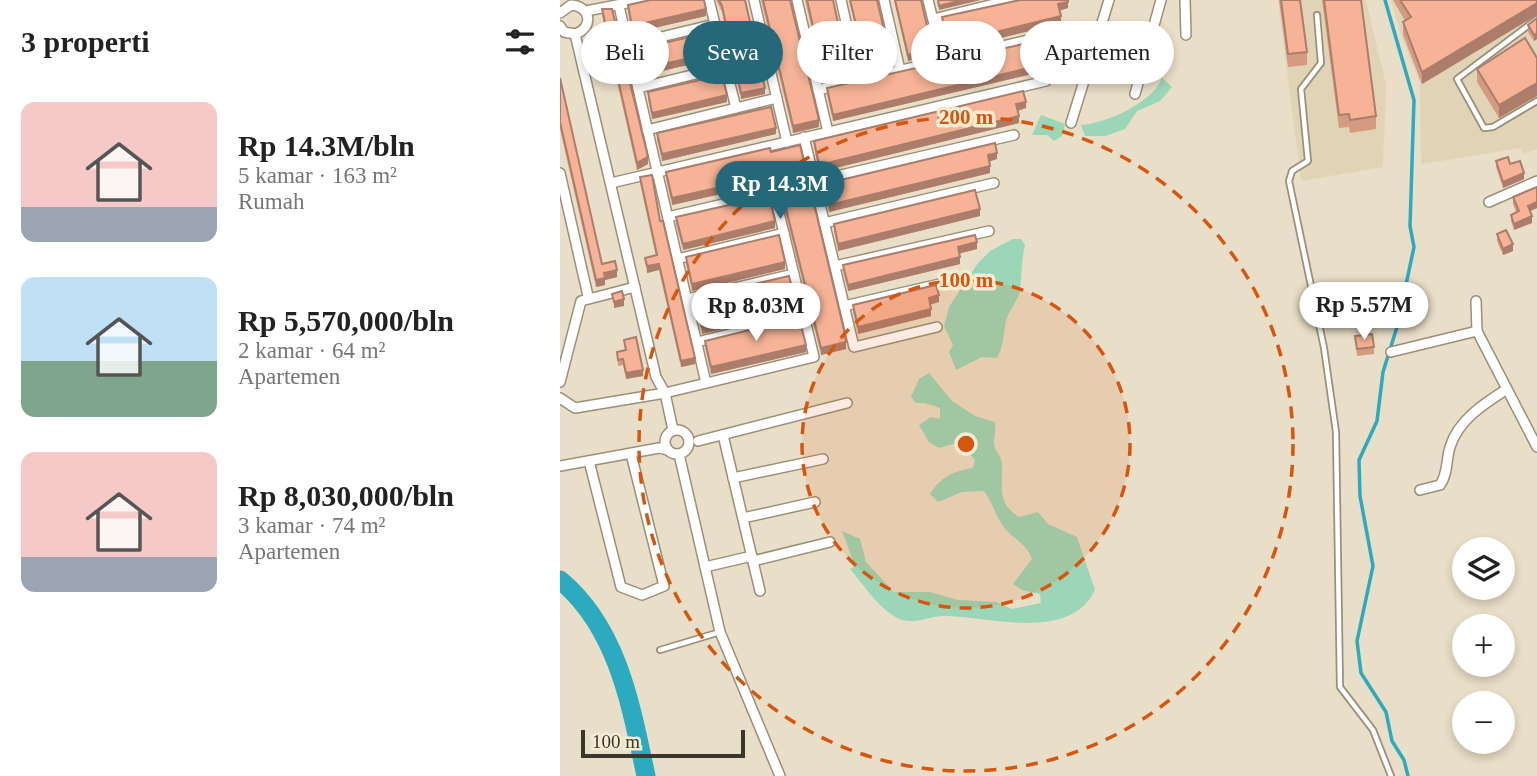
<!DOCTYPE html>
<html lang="id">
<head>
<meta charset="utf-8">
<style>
  body { margin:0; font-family:"Times New Roman",serif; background:#f6f6f6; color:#222; height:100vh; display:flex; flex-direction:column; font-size:26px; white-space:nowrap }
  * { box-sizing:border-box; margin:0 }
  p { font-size:23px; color:#767676 }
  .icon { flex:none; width:38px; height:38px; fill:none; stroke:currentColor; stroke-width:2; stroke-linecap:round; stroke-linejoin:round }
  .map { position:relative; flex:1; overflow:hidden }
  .sheet { display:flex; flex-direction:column; background:#fff; width:560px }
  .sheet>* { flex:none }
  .top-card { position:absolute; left:21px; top:21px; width:665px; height:63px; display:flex; gap:14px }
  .tools { position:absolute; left:892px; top:537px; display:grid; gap:14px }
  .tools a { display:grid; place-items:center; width:63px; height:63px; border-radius:50%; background:#fff; box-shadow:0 4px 10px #0003; font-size:35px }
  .scale { position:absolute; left:21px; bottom:18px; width:164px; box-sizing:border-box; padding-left:7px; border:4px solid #3a362c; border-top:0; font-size:19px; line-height:24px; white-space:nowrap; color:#3a362c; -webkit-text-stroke:5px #f6ecd4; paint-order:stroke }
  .price { position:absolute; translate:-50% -60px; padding:0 16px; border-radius:24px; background:#fff; color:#222; font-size:23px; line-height:46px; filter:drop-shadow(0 2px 4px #0008) }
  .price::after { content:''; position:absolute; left:50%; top:42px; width:21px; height:16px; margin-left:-10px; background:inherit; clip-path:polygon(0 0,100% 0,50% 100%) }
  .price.current { background:#246879; color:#fff }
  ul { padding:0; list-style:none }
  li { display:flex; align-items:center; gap:21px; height:175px; padding:0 21px }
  li span { display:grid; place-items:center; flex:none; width:196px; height:140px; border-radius:14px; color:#555 }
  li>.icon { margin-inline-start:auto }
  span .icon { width:84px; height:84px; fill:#fffc; stroke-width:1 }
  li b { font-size:30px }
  h2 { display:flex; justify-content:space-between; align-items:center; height:84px; padding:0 21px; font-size:30px }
  .pill { padding:0 24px; border-radius:32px; background:#fff; box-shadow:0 4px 10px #0003; font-size:24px; line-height:63px }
  .pill.current { background:#246879; color:#fff }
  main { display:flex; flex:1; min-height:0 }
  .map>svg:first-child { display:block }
  .built { fill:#e1d3b5 }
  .green { fill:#9ad6b7 }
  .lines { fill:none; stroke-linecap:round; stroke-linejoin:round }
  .stream { stroke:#2caabf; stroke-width:3.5 }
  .river { stroke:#2caabf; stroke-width:19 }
  .service-casing { stroke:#9a907a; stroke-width:8 }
  .minor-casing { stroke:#9a907a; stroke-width:12 }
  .service { stroke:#fff; stroke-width:4.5 }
  .minor { stroke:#fff; stroke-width:9 }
  .wall { fill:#d49a82 }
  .shaded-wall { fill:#ac7d6a }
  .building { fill:#f6b397; stroke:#ac7d6a; stroke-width:2 }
  .ring { fill:none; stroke:#d7560f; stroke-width:3.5; stroke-dasharray:12 9 }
  .centre { fill:#d7560f; stroke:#f6ecd4; stroke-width:3.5 }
  .ring-label { font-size:21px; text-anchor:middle; font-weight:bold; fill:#d7560f; stroke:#f6ecd4; stroke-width:7; stroke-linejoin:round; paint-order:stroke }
</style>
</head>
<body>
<main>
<section class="sheet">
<h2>3 properti<svg class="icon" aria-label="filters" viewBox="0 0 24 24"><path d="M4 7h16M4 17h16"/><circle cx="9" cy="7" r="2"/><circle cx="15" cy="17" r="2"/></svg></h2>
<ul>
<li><span style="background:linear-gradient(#f6c9c9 75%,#9aa5b1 0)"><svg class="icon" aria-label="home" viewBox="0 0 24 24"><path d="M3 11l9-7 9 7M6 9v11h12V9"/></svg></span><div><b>Rp 14.3M/bln</b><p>5 kamar · 163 m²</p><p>Rumah</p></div></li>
<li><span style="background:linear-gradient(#bfe0f5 60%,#7fa58c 0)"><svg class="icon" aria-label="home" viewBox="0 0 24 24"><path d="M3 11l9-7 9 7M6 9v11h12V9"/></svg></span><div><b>Rp 5,570,000/bln</b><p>2 kamar · 64 m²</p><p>Apartemen</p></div></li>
<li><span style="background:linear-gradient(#f6c9c9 75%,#9aa5b1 0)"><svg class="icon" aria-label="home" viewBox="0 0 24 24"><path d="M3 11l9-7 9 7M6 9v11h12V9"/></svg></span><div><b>Rp 8,030,000/bln</b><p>3 kamar · 74 m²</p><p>Apartemen</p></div></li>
</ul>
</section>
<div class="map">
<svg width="977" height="776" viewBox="0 0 977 776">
  <rect width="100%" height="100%" fill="#e9dec7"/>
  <g class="built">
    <polygon points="718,0 806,0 826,85 823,167 741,181"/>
    <polygon points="831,0 977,0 977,149 964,154 961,148 861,164 860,84 840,32"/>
  </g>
  <g class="green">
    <path d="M602 78 612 87 600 101 577 111 565 129 545 136H525L521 125C545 124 594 102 602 78Z"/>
    <polygon points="481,115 505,124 502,136 494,141 487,135 472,135"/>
    <path d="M453 239H461L465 245C461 261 462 275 460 290 458 301 449 310 446 321 444 332 443 348 437 358L422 357 396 370 389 352 393 345 384 326 389 307 418 263 430 251Z"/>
    <path d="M369 373 392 401 415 416 435 422C436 430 434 437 434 444 435 452 442 456 442 464 443 488 436 502 459 517L478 512 488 524 517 537 535 590C510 642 431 617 386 616 368 615 352 628 334 616 317 606 303 584 290 569L295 566 282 531 300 539 306 562 334 592H370L398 600 436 602 452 609 481 603 480 594 462 590 453 584 472 559C467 543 452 539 443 526 435 515 433 503 424 491L402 492 378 502 370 494C381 477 393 471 413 468L415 460 400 442 379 448 369 442 359 425 371 417 380 419V408L365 403H356L351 397 359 379Z"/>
  </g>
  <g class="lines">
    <polyline class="stream" points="825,0 854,100 850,226 854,247 837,327 823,372 817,421 799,460 800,496 813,566 797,641 801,673 826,712 832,741 844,760 848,776"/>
    <path class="river" d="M0 580C58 628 71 706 86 776"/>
    <defs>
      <g id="service">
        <polyline points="757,15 761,63 741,89 748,161 732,171 729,181 764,348 776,432 780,687 813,730 831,776"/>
        <polyline points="977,19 897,79 924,128 933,127 977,101"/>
        <polyline points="100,650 160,632"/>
      </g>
      <g id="minor">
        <polyline points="149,0 176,108"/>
        <polyline points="194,0 227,142"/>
        <polyline points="237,0 268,132"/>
        <polyline points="281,0 299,80"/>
        <polyline points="324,0 340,70"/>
        <polyline points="368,0 383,61"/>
        <polyline points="625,0 626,35"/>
        <polyline points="59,6 146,383"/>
        <polyline points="26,11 82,0"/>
        <path d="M0 13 11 5C31 6 34 28 15 34L4 32 0 26"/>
        <polyline points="373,19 451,0"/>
        <polyline points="15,34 96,377 105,393 113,430"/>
        <polyline points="68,45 155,24"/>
        <polyline points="78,88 165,67"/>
        <polyline points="258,90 502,32"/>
        <polyline points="575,94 601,0"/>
        <polyline points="511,123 549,0"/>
        <polyline points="87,130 217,98"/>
        <polyline points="244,137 294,347 377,327"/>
        <polyline points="0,173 28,296"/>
        <polyline points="255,181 454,135"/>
        <polyline points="51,183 486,81"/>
        <polyline points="929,202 977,181"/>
        <polyline points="108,217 214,192"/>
        <polyline points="264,223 434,183"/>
        <polyline points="117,259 224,233"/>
        <polyline points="275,266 429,231"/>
        <polyline points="127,299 234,274"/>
        <polyline points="916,301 917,331"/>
        <polyline points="284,306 397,280"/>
        <polyline points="137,342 244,316"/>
        <polyline points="831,352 917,331 977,447"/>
        <polyline points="0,382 21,301 75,287"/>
        <polyline points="0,398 15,408 105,393 254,357 211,180"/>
        <circle cx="117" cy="442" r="12"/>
        <polyline points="163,435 200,591"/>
        <polyline points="138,441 287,403"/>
        <polyline points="119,454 160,632 220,776"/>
        <polyline points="29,461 61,587 82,595 104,586 71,454"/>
        <polyline points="0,466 99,448 108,450"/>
        <polyline points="173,478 263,459"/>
        <path d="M860 490 880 485C888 474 886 460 890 447 898 420 925 403 947 389"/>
        <polyline points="183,518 255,502"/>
        <polyline points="193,561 270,542"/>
        <polyline points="145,567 192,556"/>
      </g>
    </defs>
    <use href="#service" class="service-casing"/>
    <use href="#minor" class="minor-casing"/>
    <use href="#service" class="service"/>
    <use href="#minor" class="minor"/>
  </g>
  <g class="wall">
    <polygon points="156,0 185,0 205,94 181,99 162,12"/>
    <polygon points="201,0 230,0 259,127 233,133"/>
    <polygon points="245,0 273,0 288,76 264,81"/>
    <polygon points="289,0 317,0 331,66 306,71"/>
    <polygon points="334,0 361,0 372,54 348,61"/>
    <polygon points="719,0 740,0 747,52 747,65 728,67"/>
    <polygon points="762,0 801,0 816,116 816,129 790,133 789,127 779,128"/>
    <polygon points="833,0 977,0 977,15 862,84 843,35 843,22 845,21"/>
    <polygon points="68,5 146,16 72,33 68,12"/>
    <polygon points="508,8 500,10 501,23 388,51 382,24 382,17"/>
    <polygon points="42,9 88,164 77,170 42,15"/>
    <polygon points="977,18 977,39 974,41 968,32 968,25"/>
    <polygon points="78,49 156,58 82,76 78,56"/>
    <polygon points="492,55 483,58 485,71 273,121 267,95 267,88"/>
    <polygon points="977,58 939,118 917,82 917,69"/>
    <polygon points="0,78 42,264 57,277 45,280 45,285 36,287 0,129"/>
    <polygon points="88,92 167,102 92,119 88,99"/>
    <polygon points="466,108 458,111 459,123 259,172 254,148 254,141"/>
    <polygon points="97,133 216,134 102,161 97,140"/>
    <polygon points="210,148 286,349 261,355 216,176 207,175 205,184 112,205 106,179 106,172"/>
    <polygon points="437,159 429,161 430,173 269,212 264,191 264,184"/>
    <polygon points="936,161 950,164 964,179 943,188 936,167"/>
    <polygon points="80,177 100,221 135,364 121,367 99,270 87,273 85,258 96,256 80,183"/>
    <polygon points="953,197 977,208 970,211 972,223 954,230 951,221 951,215 956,212 953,204"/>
    <polygon points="420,216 278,251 274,231 274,224"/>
    <polygon points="116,217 215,228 123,250 116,224"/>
    <polygon points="937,234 953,251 943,255 937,241"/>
    <polygon points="417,249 399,253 400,264 288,291 283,271 283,265"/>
    <polygon points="126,257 225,269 132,291 126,264"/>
    <polygon points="811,285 811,301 801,301 801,286"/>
    <polygon points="135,298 236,311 142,334 135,304"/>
    <polygon points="379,302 370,304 371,316 298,334 293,312 293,305"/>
    <polygon points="795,336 814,347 814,354 797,356"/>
    <polygon points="64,340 83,376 66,379 63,365 58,366 57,352 65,350"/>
    <polygon points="145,341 246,352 151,374 145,347"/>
  </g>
  <g class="shaded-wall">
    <polygon points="403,0 421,0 379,10 379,6"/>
    <polygon points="508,2 508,8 498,11 498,4"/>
    <polygon points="977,3 977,15 862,84 862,72"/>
    <polygon points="146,9 146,16 72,33 72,26"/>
    <polygon points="501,16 501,23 388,51 388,44"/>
    <polygon points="977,33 977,39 974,41 974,35"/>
    <polygon points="372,48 372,54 348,61 348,55"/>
    <polygon points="492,49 492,55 482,58 482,51"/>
    <polygon points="156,52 156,58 82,76 82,69"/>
    <polygon points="331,59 331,66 306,71 306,65"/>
    <polygon points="485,64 485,71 273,121 273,115"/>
    <polygon points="288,69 288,76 264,81 264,75"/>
    <polygon points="977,83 977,96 939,118 939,105"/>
    <polygon points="205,88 205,94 181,99 181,93"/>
    <polygon points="167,95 167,102 92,119 92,113"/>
    <polygon points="466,102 466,108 456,111 456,104"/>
    <polygon points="459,116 459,123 259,172 259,165"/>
    <polygon points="259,120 259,127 233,133 233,126"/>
    <polygon points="216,128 216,134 102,161 102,154"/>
    <polygon points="437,153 437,159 428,162 428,155"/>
    <polygon points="88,157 88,164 77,170 77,163"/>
    <polygon points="430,166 430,173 269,212 269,205"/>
    <polygon points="207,168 205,184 112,205 112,198"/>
    <polygon points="964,173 964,179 943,188 943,182"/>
    <polygon points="977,202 977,208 968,212 968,206"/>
    <polygon points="420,209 420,216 278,251 278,244"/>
    <polygon points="972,216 972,223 954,230 954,224"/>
    <polygon points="215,221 215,228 123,250 123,244"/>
    <polygon points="417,242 417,249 398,254 398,247"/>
    <polygon points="953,244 953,251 943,255 943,249"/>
    <polygon points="400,257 400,264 288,291 288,285"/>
    <polygon points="225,262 225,269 132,291 132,284"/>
    <polygon points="99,264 99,270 87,273 87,266"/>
    <polygon points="57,270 57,277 45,280 45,285 36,287 36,280 44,273"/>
    <polygon points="379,295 379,302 369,305 369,298"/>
    <polygon points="64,299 64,306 54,308 54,302"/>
    <polygon points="236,304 236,311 142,334 142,327"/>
    <polygon points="371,309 371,316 298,334 298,327"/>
    <polygon points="286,342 286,349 261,355 261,348"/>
    <polygon points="246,345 246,352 151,374 151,367"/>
    <polygon points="135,358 135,364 121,367 121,361"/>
    <polygon points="83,370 83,376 66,379 66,373"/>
  </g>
  <g class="building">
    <polygon points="90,0 144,0 146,9 72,26 68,5"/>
    <polygon points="159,0 185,0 205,88 181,93 162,6"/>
    <polygon points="203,0 230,0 259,120 233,126"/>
    <polygon points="247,0 273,0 288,69 264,75"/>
    <polygon points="290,0 317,0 331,59 306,65"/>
    <polygon points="335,0 361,0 372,48 348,55"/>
    <polygon points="378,0 403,0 379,6"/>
    <polygon points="460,0 508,0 508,2 498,4 501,16 388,44 382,17"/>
    <polygon points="721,0 740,0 747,52 728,54"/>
    <polygon points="764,0 801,0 816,116 790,120 789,114 779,115"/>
    <polygon points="840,0 977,0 977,3 862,72 843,22 851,17"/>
    <polygon points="42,9 52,9 88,157 77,163"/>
    <polygon points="977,18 977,33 974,35 968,25"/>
    <polygon points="151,32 156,52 82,69 78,49"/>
    <polygon points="490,38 492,49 482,51 485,64 273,115 267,88"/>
    <polygon points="965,38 977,58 977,83 939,105 917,69"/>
    <polygon points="162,75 167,95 92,113 88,92"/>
    <polygon points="0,78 42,264 55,261 57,270 44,273 45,278 36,280 0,122"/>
    <polygon points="463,91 466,102 456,104 459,116 259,165 254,141"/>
    <polygon points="211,107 216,128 102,154 97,133"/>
    <polygon points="435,143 437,153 428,155 430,166 269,205 264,184"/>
    <polygon points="240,145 284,330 286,342 261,348 216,169 207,168 205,177 112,198 106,172 210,148 211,152"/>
    <polygon points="948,157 950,164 960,161 964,173 943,182 936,161"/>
    <polygon points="92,175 100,221 103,221 135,358 121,361 99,264 87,266 85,258 97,255 80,177"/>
    <polygon points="977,187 977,202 968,206 972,216 954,224 951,215 959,211 953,197"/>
    <polygon points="415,190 420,209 278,244 274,224"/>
    <polygon points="209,196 215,221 123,244 116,217"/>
    <polygon points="946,230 953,244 943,249 937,234"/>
    <polygon points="219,235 225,262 132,284 126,257"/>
    <polygon points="415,235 417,242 398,247 400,257 288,285 283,265"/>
    <polygon points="229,276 236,304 142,327 135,298"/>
    <polygon points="376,285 379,295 369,298 371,309 298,327 293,305"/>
    <polygon points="811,285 811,297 801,298 801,286"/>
    <polygon points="62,291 64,299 54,302 52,294"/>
    <polygon points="239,318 246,345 151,367 145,341"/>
    <polygon points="812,334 814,347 797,349 795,336"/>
    <polygon points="76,337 83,370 66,373 63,359 58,360 57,352 66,350 64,340"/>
  </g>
  <circle cx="406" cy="444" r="164" fill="#d7560f" fill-opacity=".12"/>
  <g class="ring">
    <circle cx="406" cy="444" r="164"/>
    <circle cx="406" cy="444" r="327"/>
  </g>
  <circle cx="406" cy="444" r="10" class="centre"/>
  <g class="ring-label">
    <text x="406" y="124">200 m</text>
    <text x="406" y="287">100 m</text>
  </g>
</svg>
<div class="tools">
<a><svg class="icon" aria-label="layers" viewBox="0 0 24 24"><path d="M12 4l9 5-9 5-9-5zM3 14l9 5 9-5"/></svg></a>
<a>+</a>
<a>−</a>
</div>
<div class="scale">100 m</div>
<b class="price current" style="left:220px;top:221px">Rp 14.3M</b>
<b class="price" style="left:804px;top:342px">Rp 5.57M</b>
<b class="price" style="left:196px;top:343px">Rp 8.03M</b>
<div class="top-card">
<a class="pill">Beli</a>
<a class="pill current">Sewa</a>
<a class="pill">Filter</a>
<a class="pill">Baru</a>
<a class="pill">Apartemen</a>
</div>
</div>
</main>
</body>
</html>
